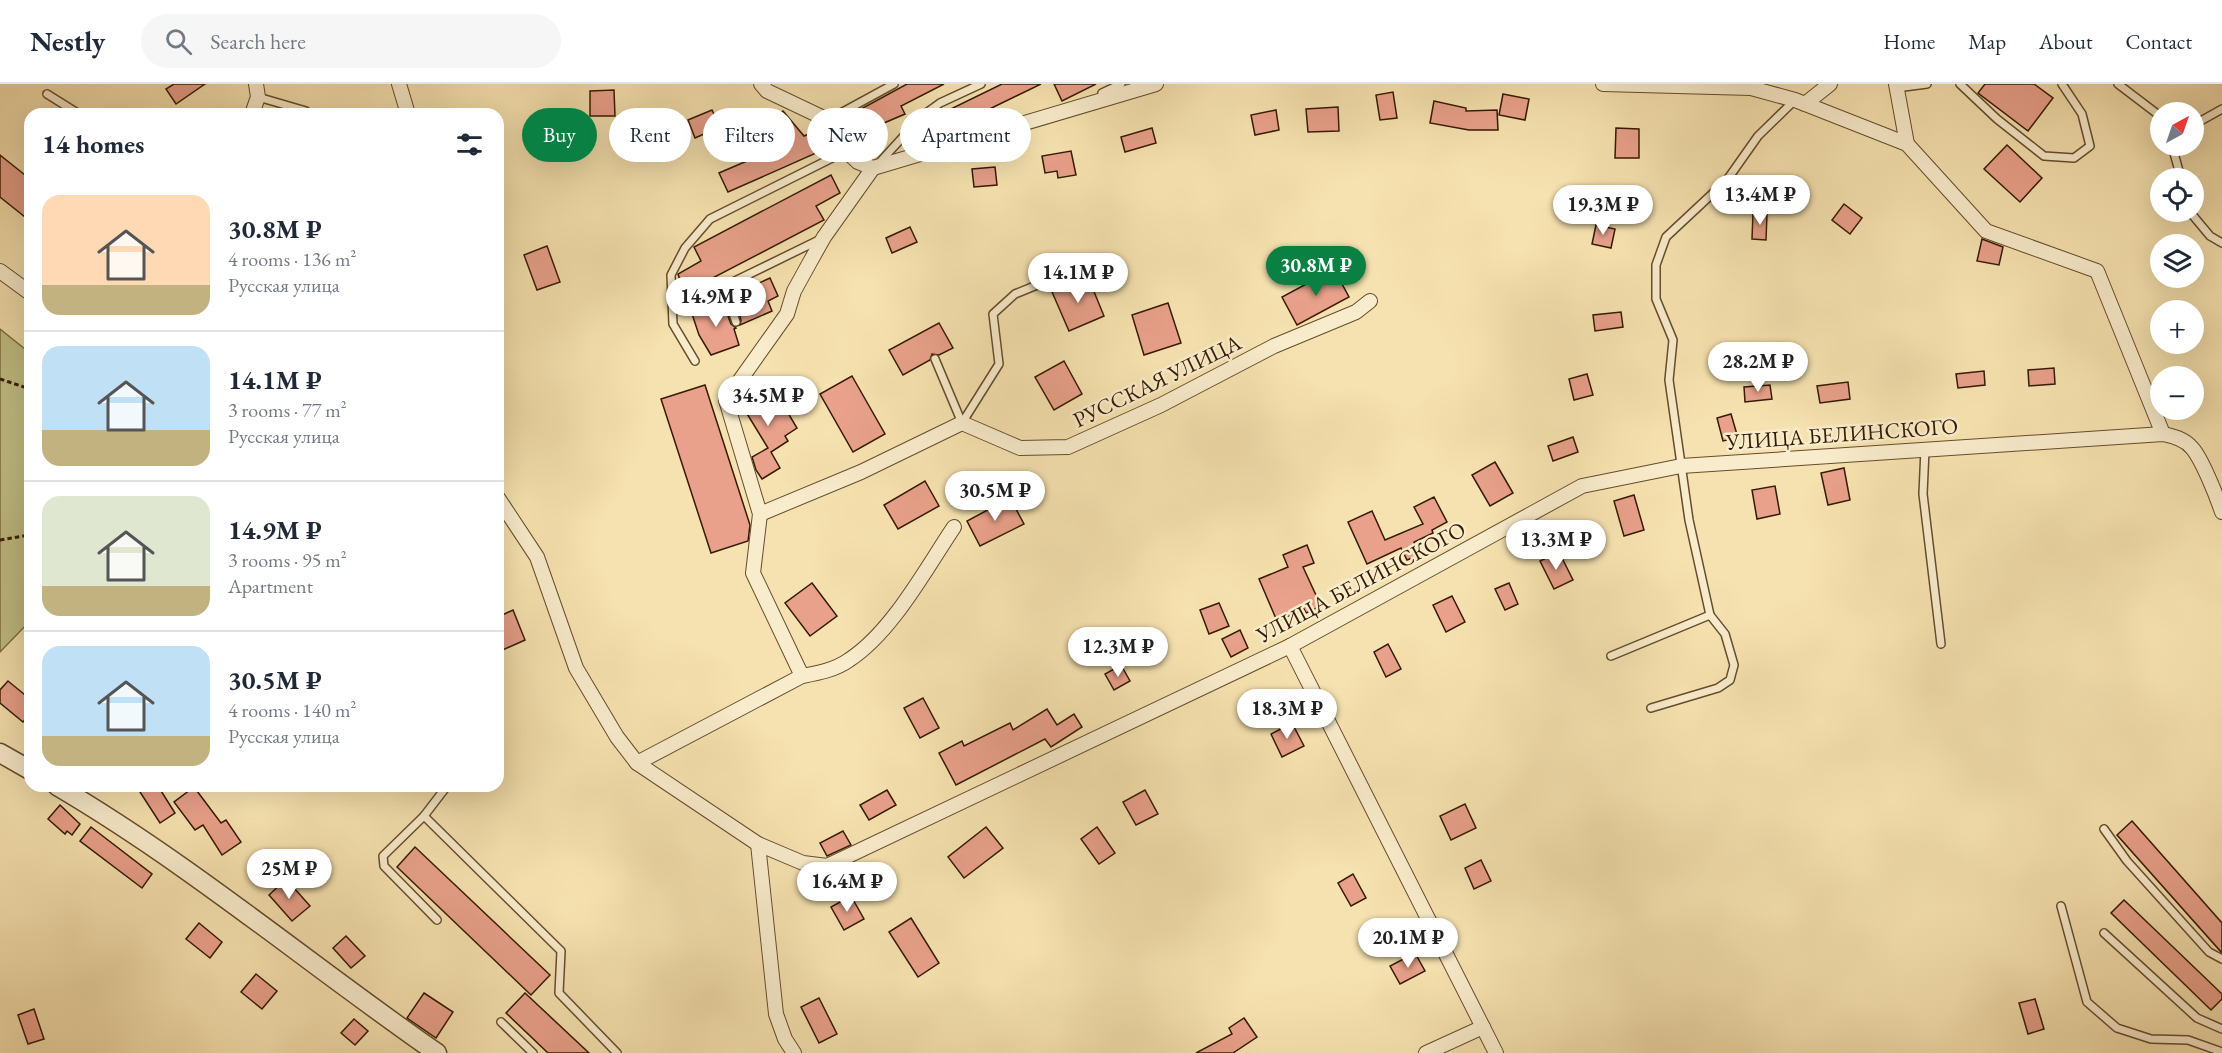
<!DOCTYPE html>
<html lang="en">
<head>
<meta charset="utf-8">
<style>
  body { margin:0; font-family:"EB Garamond",serif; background:#f6f6f7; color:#1f2937; height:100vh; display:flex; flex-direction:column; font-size:22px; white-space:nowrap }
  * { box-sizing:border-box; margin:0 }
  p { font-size:20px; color:#747a83 }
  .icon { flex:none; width:33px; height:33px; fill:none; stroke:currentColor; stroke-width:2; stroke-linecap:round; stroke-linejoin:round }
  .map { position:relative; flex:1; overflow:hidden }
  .drawer { position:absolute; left:24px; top:24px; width:480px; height:684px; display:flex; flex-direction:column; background:#fff; border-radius:18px; box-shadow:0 6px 24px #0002 }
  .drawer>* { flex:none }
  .banner { position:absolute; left:522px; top:24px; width:570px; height:54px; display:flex; gap:12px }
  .needle { width:39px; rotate:40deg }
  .buttons { position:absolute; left:2150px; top:18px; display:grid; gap:12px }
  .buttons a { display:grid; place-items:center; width:54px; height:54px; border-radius:50%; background:#fff; box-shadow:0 6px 24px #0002; font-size:30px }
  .price { position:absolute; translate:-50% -51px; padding:0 14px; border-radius:21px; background:#fff; color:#222; font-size:20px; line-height:39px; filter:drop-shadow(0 2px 3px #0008) }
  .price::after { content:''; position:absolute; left:50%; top:36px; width:18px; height:14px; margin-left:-9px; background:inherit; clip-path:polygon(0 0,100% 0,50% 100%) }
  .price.selected { background:#0b8043; color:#fff }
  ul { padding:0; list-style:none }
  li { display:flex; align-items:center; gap:18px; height:150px; padding:0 18px }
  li+li { border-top:2px solid #e0e1e3 }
  li span { display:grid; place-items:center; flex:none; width:168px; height:120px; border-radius:18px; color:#555 }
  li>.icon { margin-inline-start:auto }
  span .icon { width:72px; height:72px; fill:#fffc; stroke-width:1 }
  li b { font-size:26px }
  h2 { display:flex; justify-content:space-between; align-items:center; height:72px; padding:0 18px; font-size:26px }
  .pill { padding:0 21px; border-radius:27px; background:#fff; box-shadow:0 6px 24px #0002; font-size:21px; line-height:54px }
  .pill.selected { background:#0b8043; color:#fff }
  header { display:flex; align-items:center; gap:36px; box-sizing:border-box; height:84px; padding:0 30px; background:#fff; border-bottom:2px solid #e0e1e3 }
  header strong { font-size:28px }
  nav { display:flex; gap:33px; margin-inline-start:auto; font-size:21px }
  .search { width:420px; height:54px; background:#f6f6f7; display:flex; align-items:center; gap:15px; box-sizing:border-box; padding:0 21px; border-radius:33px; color:#747a83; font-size:22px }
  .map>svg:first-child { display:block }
  .green { fill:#c2c287; stroke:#7c6e44; stroke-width:1.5 }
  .building { fill:#e9a18b; stroke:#351b00; stroke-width:1.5 }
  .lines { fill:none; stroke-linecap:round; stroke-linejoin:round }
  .service-casing { stroke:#654d2c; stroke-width:10 }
  .minor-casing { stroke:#654d2c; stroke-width:16 }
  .tertiary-casing { stroke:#654d2c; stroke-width:21 }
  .path { stroke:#351b00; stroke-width:3; stroke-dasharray:4.5 3; stroke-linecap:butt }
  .service { stroke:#f9eccc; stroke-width:7 }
  .minor { stroke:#f9eccc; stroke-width:14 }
  .tertiary { stroke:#f9eccc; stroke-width:18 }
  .labels { text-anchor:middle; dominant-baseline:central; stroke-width:5; stroke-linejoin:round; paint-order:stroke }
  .street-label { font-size:22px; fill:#351b00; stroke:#f9eccc }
</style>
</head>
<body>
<header>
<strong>Nestly</strong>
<div class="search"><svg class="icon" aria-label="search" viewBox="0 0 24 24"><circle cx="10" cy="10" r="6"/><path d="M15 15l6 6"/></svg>Search here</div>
<nav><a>Home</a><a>Map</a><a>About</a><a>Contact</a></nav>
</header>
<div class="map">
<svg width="2222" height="969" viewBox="0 0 2222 969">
  <rect width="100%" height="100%" fill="#f6e2b0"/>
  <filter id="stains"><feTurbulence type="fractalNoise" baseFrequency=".00333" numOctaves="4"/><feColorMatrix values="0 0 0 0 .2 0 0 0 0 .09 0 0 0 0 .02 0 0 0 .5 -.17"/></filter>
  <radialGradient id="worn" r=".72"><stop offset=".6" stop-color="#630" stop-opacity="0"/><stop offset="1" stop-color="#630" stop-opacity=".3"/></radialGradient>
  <polygon class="green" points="0,245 30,269 30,537 0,568"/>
  <g class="building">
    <polygon points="174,0 205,0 176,20 166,5"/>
    <polygon points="907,0 944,0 901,22 905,30 849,54 839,37"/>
    <polygon points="1002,0 1041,0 924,57 918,45 924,38"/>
    <polygon points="1054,0 1096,0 1062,17"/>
    <polygon points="1985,0 2034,0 2053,14 2028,47 1978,9"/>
    <polygon points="614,6 615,32 590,32 590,7"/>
    <polygon points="1393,8 1397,34 1380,36 1376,11"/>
    <polygon points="1503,10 1529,15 1525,36 1499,31"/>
    <polygon points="1434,17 1466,24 1466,27 1497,26 1498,46 1469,46 1430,39"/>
    <polygon points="1338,23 1339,47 1308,48 1306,25"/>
    <polygon points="712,26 720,43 695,54 688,36"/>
    <polygon points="1276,26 1279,46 1255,51 1251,31"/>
    <polygon points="783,27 804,52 822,44 832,62 728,108 719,89 784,61 768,40"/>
    <polygon points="570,37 578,70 553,76 544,43"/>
    <polygon points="1152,44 1156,59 1125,68 1121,53"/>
    <polygon points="1616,44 1639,45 1639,74 1615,74"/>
    <polygon points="2007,61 2042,94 2020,118 1984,85"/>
    <polygon points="1071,67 1076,91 1058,94 1057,87 1045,89 1042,72"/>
    <polygon points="0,71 30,95 30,137 0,113"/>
    <polygon points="995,83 997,101 974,103 972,85"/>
    <polygon points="831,91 840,109 816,122 824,136 684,209 678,190 701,177 694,163"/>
    <polygon points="1844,120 1862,134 1850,150 1832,136"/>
    <polygon points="1753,129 1767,130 1766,156 1752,155"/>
    <polygon points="1596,141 1615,145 1611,164 1592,160"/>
    <polygon points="910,143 917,158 892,169 886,154"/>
    <polygon points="1982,155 2003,163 1999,181 1977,177"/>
    <polygon points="547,162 560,198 537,206 524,171"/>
    <polygon points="1334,185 1349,213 1297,241 1282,213"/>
    <polygon points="1088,193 1104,232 1069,247 1052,208"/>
    <polygon points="770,194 778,212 768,217 772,227 740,241 741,236 733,211"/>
    <polygon points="722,216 731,240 736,244 734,245 739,261 711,271 699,251 692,230"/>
    <polygon points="1168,219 1181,259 1144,271 1132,231"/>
    <polygon points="1621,228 1623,243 1595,247 1593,231"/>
    <polygon points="939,239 953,264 939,271 932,270 930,276 903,291 889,266"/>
    <polygon points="1064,277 1082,310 1054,326 1035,293"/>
    <polygon points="2054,284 2055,300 2029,302 2028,286"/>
    <polygon points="1984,287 1985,301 1958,304 1956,290"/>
    <polygon points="1587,290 1593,311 1574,316 1569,295"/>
    <polygon points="852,292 885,350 853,368 820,310"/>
    <polygon points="1848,298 1850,315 1820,319 1817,302"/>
    <polygon points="705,301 750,441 748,457 711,469 661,315"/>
    <polygon points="1770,301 1772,315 1745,318 1744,303"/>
    <polygon points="753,304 761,316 775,307 797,344 785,352 788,357 771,368 780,384 762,395 756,386 752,373 768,364 738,315"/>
    <polygon points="1731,330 1738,354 1723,357 1717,334"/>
    <polygon points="1573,353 1578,368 1553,377 1548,362"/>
    <polygon points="1495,378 1513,409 1490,422 1472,391"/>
    <polygon points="1844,384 1850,416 1828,421 1821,389"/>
    <polygon points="925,397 939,422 898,445 884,421"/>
    <polygon points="1775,402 1780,430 1757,435 1752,406"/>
    <polygon points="1634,411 1644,446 1624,452 1614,417"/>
    <polygon points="1434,413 1447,438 1432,446 1433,449 1414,458 1420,471 1407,476 1401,464 1367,480 1348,438 1372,427 1385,456 1423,440 1414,423"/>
    <polygon points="1010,414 1024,440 980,462 967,437"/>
    <polygon points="1307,461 1314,479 1303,483 1321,522 1306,529 1304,525 1277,537 1259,495 1288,483 1283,471"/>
    <polygon points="1559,468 1573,496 1554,505 1540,477"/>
    <polygon points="812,499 837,532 810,552 785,519"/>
    <polygon points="1509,499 1518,520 1505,526 1495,505"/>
    <polygon points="1452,512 1465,538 1446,548 1433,521"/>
    <polygon points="1219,519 1229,542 1209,550 1200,526"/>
    <polygon points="513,526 525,556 498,568 498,533"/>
    <polygon points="1240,546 1248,564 1231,573 1222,555"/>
    <polygon points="1388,560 1401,585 1386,593 1374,568"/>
    <polygon points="1121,581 1130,597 1114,606 1105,590"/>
    <polygon points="8,597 30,615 30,630 23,638 0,619 0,606"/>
    <polygon points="923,614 939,644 920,654 904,624"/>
    <polygon points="1047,625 1057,641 1074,630 1082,643 1051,663 1045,655 956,701 939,669 962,657 964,662 1010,639 1013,646"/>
    <polygon points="1292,639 1304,662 1282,673 1271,650"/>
    <polygon points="149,702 158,702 175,729 160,739 140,708"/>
    <polygon points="194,703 221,739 226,736 241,758 222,771 203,741 195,746 174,718"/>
    <polygon points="887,706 896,721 869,736 860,721"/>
    <polygon points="1145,706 1158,730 1136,741 1123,718"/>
    <polygon points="1465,720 1476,744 1451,756 1440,732"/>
    <polygon points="60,721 80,740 72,751 67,747 65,750 48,735"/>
    <polygon points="2132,737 2222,839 2222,869 2117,751"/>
    <polygon points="91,743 152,790 142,804 80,757"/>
    <polygon points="986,743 1003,764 964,794 948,773"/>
    <polygon points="1097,743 1115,769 1099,780 1081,755"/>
    <polygon points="843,747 851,761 827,772 820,759"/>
    <polygon points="415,763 550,891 531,911 397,783"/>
    <polygon points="1481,776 1491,797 1474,805 1465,784"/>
    <polygon points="1353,790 1366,814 1351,822 1338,799"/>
    <polygon points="286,795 310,822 292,837 269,811"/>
    <polygon points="851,812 864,835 844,846 831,823"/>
    <polygon points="2124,816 2222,910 2222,915 2211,926 2111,829"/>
    <polygon points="911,834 939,879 918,893 889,848"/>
    <polygon points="199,839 222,858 210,874 186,855"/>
    <polygon points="346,852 365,872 351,884 333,864"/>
    <polygon points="1415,869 1425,887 1400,900 1390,882"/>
    <polygon points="256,890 277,907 262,925 241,908"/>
    <polygon points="424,909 453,928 436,954 407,934"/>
    <polygon points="525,909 589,969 548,969 506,929"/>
    <polygon points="819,914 837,950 819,959 801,923"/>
    <polygon points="2035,915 2044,945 2028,950 2019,919"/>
    <polygon points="34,925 44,955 28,960 18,931"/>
    <polygon points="1244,934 1257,953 1233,969 1196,969 1232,950 1229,944"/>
    <polygon points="354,935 368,947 355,961 341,949"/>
  </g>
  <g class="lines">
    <defs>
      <g id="service">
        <polyline points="1960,0 1997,35 2044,72 2074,74 2090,62 2082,30 2062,0"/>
        <polyline points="2118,0 2160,32"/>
        <polyline points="1896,4 1927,0"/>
        <polyline points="1102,9 1121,0"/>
        <polyline points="47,10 79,30"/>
        <polyline points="258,13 306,27 309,30"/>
        <polyline points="828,36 894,0"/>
        <polyline points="2193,39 2197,39 2222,25"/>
        <polyline points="2172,62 2181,94"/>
        <polyline points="880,78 922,32 940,19 981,0"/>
        <polyline points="2190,128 2210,152 2222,159"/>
        <polyline points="736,238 726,209 728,202 735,197 819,156"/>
        <polyline points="935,275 962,339"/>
        <polyline points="695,277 673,240 671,191 685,164 710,135 846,67"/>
        <polyline points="962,339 999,280 993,230 1015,210 1059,192"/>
        <polyline points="1925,365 1923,410 1941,560"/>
        <polyline points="1611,572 1710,531"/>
        <polyline points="1651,624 1718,604 1730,596 1734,581 1725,550 1710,531 1689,436 1669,296 1673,256 1656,215 1656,181 1666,153 1727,96 1758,52 1795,16"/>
        <polyline points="424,732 561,867 559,909 617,969"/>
        <polyline points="2104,745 2127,777 2209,868 2222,875"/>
        <polyline points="2061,822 2087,918 2117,944 2151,955 2188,956 2222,968"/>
        <polyline points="437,836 384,782 383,772 424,732 447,702"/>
        <polyline points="2104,849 2197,934 2222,945"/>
        <polyline points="501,938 533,969"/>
      </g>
      <g id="minor">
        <polyline points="399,0 408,30"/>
        <polyline points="761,0 767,7 828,36 846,67 858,78 873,84 1156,0"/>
        <polyline points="1603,0 1751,4 1795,16 1907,60 1986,147 2097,187 2163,350"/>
        <polyline points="1896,0 1907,60"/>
        <polyline points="1805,20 1830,0"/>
        <polyline points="252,30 258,13 256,0"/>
        <polyline points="0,187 30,209"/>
        <path d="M498 414 537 473 576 584 617 653 637 679 758 760 803 779 827 782 1290 562 1582 402 1681 382 2163 350C2173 352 2185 355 2192 364 2202 375 2217 413 2222 428"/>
        <polyline points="760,430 861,388 962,339 1020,364 1068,363 1161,321 1274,262 1356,228 1370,217"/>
        <polyline points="1290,562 1496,969"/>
        <path d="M802 592C818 589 835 586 849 576 892 548 925 486 954 443"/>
        <polyline points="637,679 802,592 753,489 760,430 726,316 787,230 794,207 810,178 824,153 873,84"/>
        <polyline points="758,760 776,930 785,955 794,969"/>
        <polyline points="1426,969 1483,943"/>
      </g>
      <g id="tertiary">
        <polyline points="0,669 30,686"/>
        <path d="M57 702C190 780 310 881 437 969"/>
      </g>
    </defs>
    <use href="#service" class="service-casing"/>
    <use href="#minor" class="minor-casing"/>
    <use href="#tertiary" class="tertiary-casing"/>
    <g class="path">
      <polyline points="0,295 30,305"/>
      <polyline points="0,456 30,451"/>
    </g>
    <use href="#service" class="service"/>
    <use href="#minor" class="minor"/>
    <use href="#tertiary" class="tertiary"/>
  </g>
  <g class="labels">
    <g class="street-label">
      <text transform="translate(1157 297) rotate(-26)">РУССКАЯ УЛИЦА</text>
      <text transform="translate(1842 350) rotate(-4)">УЛИЦА БЕЛИНСКОГО</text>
      <text transform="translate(1361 498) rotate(-28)">УЛИЦА БЕЛИНСКОГО</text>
    </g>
  </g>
  <rect width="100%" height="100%" filter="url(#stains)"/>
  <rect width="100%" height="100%" fill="url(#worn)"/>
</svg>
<div class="buttons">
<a><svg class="needle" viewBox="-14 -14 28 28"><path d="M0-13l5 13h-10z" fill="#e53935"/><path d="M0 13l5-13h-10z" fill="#747a83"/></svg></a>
<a><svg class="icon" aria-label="locate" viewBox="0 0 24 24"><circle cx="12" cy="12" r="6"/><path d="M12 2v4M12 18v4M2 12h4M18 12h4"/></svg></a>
<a><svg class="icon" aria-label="layers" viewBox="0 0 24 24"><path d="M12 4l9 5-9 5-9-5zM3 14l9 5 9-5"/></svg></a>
<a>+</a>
<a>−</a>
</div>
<b class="price" style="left:1760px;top:142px">13.4M ₽</b>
<b class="price" style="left:1603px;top:152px">19.3M ₽</b>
<b class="price selected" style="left:1316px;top:213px">30.8M ₽</b>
<b class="price" style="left:1078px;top:220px">14.1M ₽</b>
<b class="price" style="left:716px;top:244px">14.9M ₽</b>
<b class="price" style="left:1758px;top:309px">28.2M ₽</b>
<b class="price" style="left:768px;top:343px">34.5M ₽</b>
<b class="price" style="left:995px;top:438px">30.5M ₽</b>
<b class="price" style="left:1556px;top:487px">13.3M ₽</b>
<b class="price" style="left:1118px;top:594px">12.3M ₽</b>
<b class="price" style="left:1287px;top:656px">18.3M ₽</b>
<b class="price" style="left:289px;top:816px">25M ₽</b>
<b class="price" style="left:847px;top:829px">16.4M ₽</b>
<b class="price" style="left:1408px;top:885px">20.1M ₽</b>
<div class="banner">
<a class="pill selected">Buy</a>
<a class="pill">Rent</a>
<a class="pill">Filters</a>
<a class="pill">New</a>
<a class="pill">Apartment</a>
</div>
<section class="drawer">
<h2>14 homes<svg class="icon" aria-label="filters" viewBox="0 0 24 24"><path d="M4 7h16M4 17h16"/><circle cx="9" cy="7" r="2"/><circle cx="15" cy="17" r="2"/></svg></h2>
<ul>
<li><span style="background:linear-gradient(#ffd9b3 75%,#c2b280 0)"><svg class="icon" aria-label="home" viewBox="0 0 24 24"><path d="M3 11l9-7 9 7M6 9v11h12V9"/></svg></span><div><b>30.8M ₽</b><p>4 rooms · 136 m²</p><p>Русская улица</p></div></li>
<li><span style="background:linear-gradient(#bfe0f5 70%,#c2b280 0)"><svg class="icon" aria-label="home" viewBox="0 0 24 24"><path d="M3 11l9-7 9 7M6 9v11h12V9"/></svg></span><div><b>14.1M ₽</b><p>3 rooms · 77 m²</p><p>Русская улица</p></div></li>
<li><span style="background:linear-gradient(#dfe7d0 75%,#c2b280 0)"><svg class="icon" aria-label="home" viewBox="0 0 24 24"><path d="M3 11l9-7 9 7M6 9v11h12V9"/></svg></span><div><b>14.9M ₽</b><p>3 rooms · 95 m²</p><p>Apartment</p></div></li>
<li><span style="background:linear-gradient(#bfe0f5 75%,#c2b280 0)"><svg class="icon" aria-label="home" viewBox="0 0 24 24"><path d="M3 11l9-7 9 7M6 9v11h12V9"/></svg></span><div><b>30.5M ₽</b><p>4 rooms · 140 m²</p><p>Русская улица</p></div></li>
</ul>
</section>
</div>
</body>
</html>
